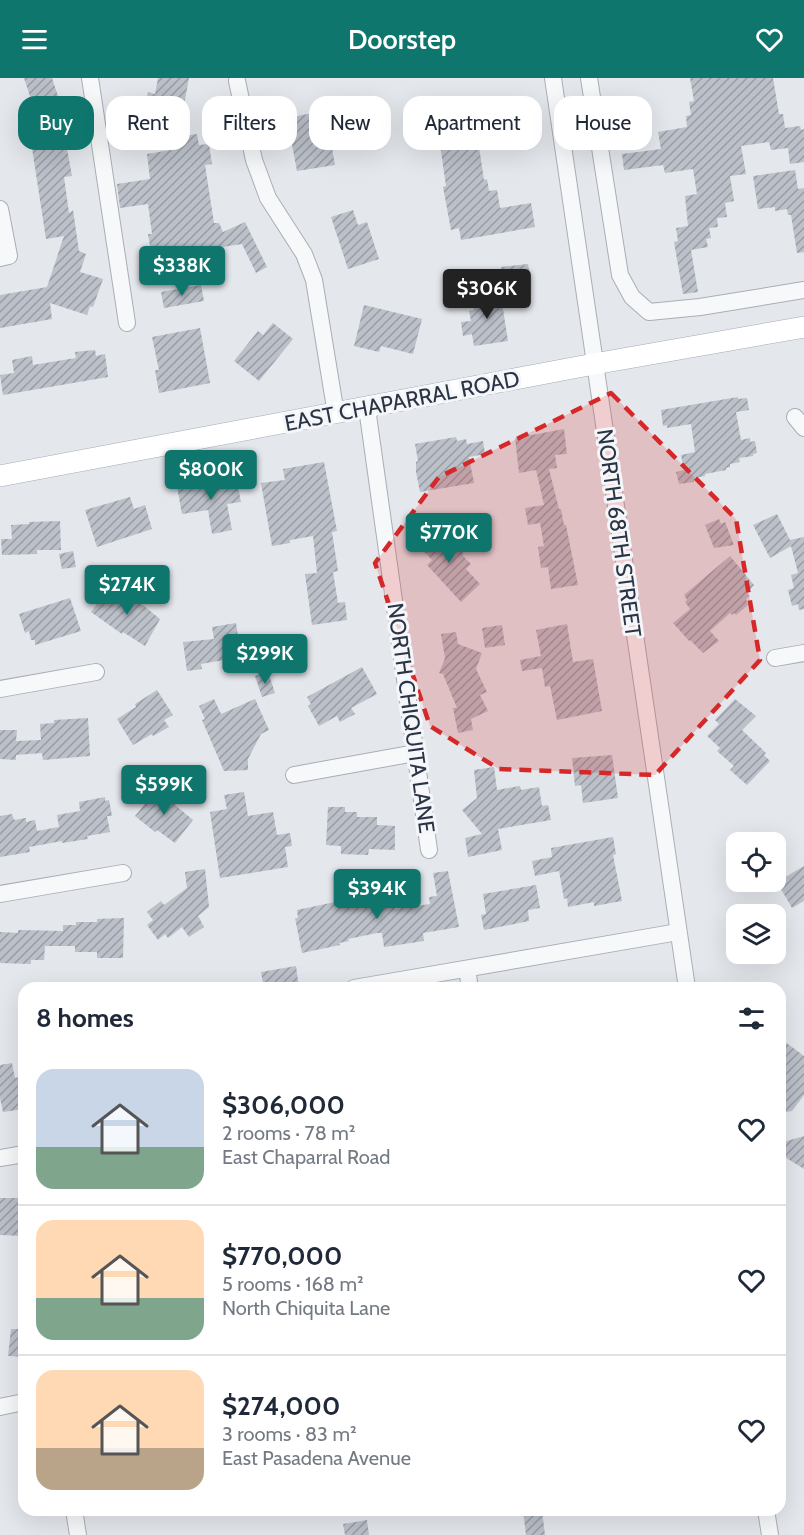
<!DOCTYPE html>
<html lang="en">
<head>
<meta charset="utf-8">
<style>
  body { margin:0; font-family:Cabin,sans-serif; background:#f6f6f7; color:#1f2937; height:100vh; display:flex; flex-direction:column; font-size:22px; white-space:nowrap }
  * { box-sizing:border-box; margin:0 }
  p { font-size:20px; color:#747a83 }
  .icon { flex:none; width:33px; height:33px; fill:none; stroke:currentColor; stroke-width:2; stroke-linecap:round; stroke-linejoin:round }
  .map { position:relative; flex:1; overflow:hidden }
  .details { position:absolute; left:18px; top:904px; width:768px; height:534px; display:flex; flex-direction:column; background:#fff; border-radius:18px; box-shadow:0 6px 24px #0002 }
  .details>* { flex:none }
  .hud { position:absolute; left:18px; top:18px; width:768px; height:54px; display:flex; gap:12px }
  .fabs { position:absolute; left:726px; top:754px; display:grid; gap:12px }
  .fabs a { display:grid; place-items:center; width:60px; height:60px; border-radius:12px; background:#fff; box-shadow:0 6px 24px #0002; font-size:30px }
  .price { position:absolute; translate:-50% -51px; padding:0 14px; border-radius:6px; background:#0f766e; color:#fff; font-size:20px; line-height:39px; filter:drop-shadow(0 2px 3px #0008) }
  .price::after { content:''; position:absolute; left:50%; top:36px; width:18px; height:14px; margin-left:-9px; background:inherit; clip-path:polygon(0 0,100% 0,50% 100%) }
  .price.current { background:#222; color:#fff }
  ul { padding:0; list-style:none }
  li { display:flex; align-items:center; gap:18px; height:150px; padding:0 18px }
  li+li { border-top:2px solid #e0e1e3 }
  li span { display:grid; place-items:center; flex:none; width:168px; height:120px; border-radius:18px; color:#555 }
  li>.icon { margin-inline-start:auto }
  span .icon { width:72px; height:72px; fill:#fffc; stroke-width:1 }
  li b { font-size:26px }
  h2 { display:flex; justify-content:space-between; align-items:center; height:72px; padding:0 18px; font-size:26px }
  .chip { padding:0 21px; border-radius:18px; background:#fff; box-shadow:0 6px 24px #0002; font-size:21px; line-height:54px }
  .chip.current { background:#0f766e; color:#fff }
  header { display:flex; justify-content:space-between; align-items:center; height:78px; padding:0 18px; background:#0f766e; color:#fff; font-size:27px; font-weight:600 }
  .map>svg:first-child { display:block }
  .building { fill:url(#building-hatch) }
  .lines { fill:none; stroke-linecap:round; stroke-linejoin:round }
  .minor-casing { stroke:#a9aeb6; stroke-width:18 }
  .major-casing { stroke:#a3abb7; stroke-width:22 }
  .minor { stroke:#f7f8fa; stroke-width:16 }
  .major { stroke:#fff; stroke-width:21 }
  .marked { fill:#d62828; fill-opacity:0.2; stroke:#d62828; stroke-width:4.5; stroke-dasharray:12 8; stroke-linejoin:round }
  .labels { text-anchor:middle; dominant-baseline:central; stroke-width:6; stroke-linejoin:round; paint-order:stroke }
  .street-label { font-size:22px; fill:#2b3444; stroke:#f4f6f9 }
</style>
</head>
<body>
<header><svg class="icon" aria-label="menu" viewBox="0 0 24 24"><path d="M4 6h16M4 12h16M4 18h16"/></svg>Doorstep<svg class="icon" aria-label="heart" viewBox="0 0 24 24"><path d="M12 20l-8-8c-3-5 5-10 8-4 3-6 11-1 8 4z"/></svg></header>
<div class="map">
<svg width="804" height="1457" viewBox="0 0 804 1457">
  <defs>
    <pattern id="building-hatch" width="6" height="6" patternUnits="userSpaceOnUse" patternTransform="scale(1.5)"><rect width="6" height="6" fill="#bbc0c9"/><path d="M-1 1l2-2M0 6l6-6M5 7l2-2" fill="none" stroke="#989da5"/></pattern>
  </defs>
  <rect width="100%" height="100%" fill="#e4e7ec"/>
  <g class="building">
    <polygon points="24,0 52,0 64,36 54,40 60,72 67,71 72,98 64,99 69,135 73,132 79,173 86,176 80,194 103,201 93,229 90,228 87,237 50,225 52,241 0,250 0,217 47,209 64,158 46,161 30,57 42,55"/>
    <polygon points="158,0 189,0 178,59 197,56 199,67 209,66 212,86 205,87 214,145 219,145 223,154 245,144 267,189 256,195 242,166 152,180 148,156 152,156 148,126 120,130 117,106 150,101 147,76 170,72 166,42 143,37 148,14 155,16"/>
    <polygon points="690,0 773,0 779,36 783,36 785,50 800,48 801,52 804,51 804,84 790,86 788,70 771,72 769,64 741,68 746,96 730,98 734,123 725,125 727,139 717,140 718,149 709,150 711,160 706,161 708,169 691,172 698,214 683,216 674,164 678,163 676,150 688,148 685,118 697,116 693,91 665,95 663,87 624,92 622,76 661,71 658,54 687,49 686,38 691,37 689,24 694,23"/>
    <polygon points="498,24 502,49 487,51 489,60 478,62 484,102 487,101 489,113 497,112 500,130 531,125 535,149 461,162 459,150 451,152 443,109 446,108 438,53 471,48 468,29"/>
    <polygon points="318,34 325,71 332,70 335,87 297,93 287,40"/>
    <polygon points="795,92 798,111 804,110 804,174 797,175 791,137 788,137 787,131 775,133 775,129 758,131 753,98"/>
    <polygon points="353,132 358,147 367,144 379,181 348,191 331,139"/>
    <polygon points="528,186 531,206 503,210 501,189"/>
    <polygon points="201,207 204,223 164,230 161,214"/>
    <polygon points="500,212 508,263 474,268 472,256 463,258 461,244 471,243 469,233 474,232 472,216"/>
    <polygon points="364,227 422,241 413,276 381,268 379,274 354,268"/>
    <polygon points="273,245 293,261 259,303 234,283 258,253 263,257"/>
    <polygon points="200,250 210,305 159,315 155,292 159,292 152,259"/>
    <polygon points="95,272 96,278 105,276 108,299 3,317 0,297 14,295 12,282 32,278 33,287 76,280 75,274"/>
    <polygon points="738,319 738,321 747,320 749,332 736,334 741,362 750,360 750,364 755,363 757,375 753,376 753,378 739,380 740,384 730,386 730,389 726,390 726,392 705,396 705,398 694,400 694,404 679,406 676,394 684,392 681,377 695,374 691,346 667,350 667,347 663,348 661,332"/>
    <polygon points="564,351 567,376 555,377 557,390 549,391 559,431 561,431 564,447 566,447 578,507 551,511 548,489 541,490 538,469 544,468 540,445 528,447 525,430 544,427 536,392 519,395 515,360"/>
    <polygon points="456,359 457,363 466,361 467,366 483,363 485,376 469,379 474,405 420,414 416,394 416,384 418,383 415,366"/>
    <polygon points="324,384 337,453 332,454 338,493 333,494 338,525 345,524 347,542 312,547 305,496 317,495 313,458 290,462 290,465 272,468 261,405 285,402 283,391"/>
    <polygon points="236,399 241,424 227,426 232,452 212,456 208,432 182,436 177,409"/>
    <polygon points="130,419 134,431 145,427 152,451 97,469 85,432"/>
    <polygon points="777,436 790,462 804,459 804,531 799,532 798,526 792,528 788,512 794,510 791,497 798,495 791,468 770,480 753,447"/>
    <polygon points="719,441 721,446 725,444 734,467 714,470 705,447"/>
    <polygon points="60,443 61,472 37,472 37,476 2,477 1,461 12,461 11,447 29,446 29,444"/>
    <polygon points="439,448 464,476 462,477 471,486 466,491 480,506 461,524 427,487 432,482 418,467"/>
    <polygon points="73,473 76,489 62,491 59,476"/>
    <polygon points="730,478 754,507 747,515 750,518 746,521 748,527 736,537 734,535 732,537 730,535 710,553 719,563 703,575 690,562 689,563 673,545 690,531 685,524 687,522 684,517"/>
    <polygon points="123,511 160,541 145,568 123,554 122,556 91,534 107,512 117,519"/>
    <polygon points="70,520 81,553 35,567 35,562 31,562 29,553 25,555 19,536"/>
    <polygon points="236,545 239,566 256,562 259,576 201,586 202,591 187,593 183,564 214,561 212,549"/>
    <polygon points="567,546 573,584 593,581 602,633 557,642 550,608 545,609 542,590 522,593 520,582 541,578 536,552"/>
    <polygon points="502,547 505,567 485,570 482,550"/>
    <polygon points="456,554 458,566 482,575 476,591 487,614 480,617 488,633 471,641 473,652 458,655 453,630 457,630 443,596 439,595 445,580 441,556"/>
    <polygon points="362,589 377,616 351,630 355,636 340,644 337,638 319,648 308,628 311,626 307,619"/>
    <polygon points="268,594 275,615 262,619 255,598"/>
    <polygon points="157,612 173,637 164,642 169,649 153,658 152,656 133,667 117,641 136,629 135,626"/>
    <polygon points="214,621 221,636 255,621 269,652 261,656 248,681 248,692 224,693 202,642 205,641 199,628"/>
    <polygon points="735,621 756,638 742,652 766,675 764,677 770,683 747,707 730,692 734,688 717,673 720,670 707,658 719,646 715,642"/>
    <polygon points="88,640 90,678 43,682 42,675 16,677 16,682 0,681 0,652 17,652 16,663 41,662 40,646 54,645 54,642"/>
    <polygon points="612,677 618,720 583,725 581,707 575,708 572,680"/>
    <polygon points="494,689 497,712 520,708 521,712 539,709 542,728 548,727 551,742 498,751 502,772 468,779 465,760 482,756 462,732 477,720 474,692"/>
    <polygon points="159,709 177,725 175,727 193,742 175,765 157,752 155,754 135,738"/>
    <polygon points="244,714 248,738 273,734 277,757 290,755 292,768 285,769 288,789 220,800 210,734 227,731 224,717"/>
    <polygon points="105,719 105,723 109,722 112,738 107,738 110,754 87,758 88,761 62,765 62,763 29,769 30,774 0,779 0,738 12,736 14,742 26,740 26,744 35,742 37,753 59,749 57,737 80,733 79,724"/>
    <polygon points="328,729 345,729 345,734 357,734 357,739 377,739 377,747 395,748 395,772 369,771 368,777 341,776 341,768 326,767"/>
    <polygon points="613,759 616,776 613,777 622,823 594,828 594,824 568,829 567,820 564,821 559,793 535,798 532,783 552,779 551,770"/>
    <polygon points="804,788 804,823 792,830 777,804"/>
    <polygon points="205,791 209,829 198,838 204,849 189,859 182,849 168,860 165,856 158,862 147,847 153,842 147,834 161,823 164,827 187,810 185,794"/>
    <polygon points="448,793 459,849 423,855 424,863 384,869 382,855 377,855 348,861 349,863 339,865 340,867 302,875 295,840 298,840 297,832 359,819 361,827 394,821 395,831 430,826 429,819 437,818 433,795"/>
    <polygon points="536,807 540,830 528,832 529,843 484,852 481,837 486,836 483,816"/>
    <polygon points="124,840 123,880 97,880 97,874 75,874 75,868 45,868 44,882 31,882 31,886 0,885 0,854 18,855 18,852 63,853 63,847 76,847 76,844 97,844 97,841"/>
    <polygon points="296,888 299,910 264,910 261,894"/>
    <polygon points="780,960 804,978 804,1017 792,1033 780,1035"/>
    <polygon points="12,985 15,1000 24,998 24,1031 3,1034 0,1020 0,987"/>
    <polygon points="804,1058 804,1091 780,1076 780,1065"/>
    <polygon points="0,1120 24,1120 24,1158 0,1157"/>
    <polygon points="11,1251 24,1251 24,1279 8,1278"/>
    <polygon points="523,1432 542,1432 545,1457 526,1457"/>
    <polygon points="367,1442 369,1457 345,1457 343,1446"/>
  </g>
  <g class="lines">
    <defs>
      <g id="minor">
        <polyline points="90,0 127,245"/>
        <polyline points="553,0 687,910"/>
        <polyline points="589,0 620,197 632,219 649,234 700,229 804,212"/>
        <polyline points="237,3 254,82 268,120 304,176 314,202 336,336"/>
        <polyline points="0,131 9,178 0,180"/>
        <polyline points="367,330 429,772"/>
        <polyline points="795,339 804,350"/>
        <polyline points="775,580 804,575"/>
        <polyline points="0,611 96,594"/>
        <polyline points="294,697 415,675"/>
        <polyline points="0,816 123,795"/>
        <polyline points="467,891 470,910"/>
        <polyline points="354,910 678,854"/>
        <polyline points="0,1080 24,1076"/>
        <polyline points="0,1329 24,1324"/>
        <polyline points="74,1432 78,1457"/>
        <polyline points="766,1432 770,1457"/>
      </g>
      <polyline id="major" points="0,398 594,286 804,249"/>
    </defs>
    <use href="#minor" class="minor-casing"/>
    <use href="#major" class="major-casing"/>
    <use href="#minor" class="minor"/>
    <use href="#major" class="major"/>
  </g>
  <path class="marked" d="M611 315 736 441 760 582 655 697 499 691 430 648 375 485 439 399Z"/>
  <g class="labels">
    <g class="street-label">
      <text transform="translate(402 323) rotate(-11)">EAST CHAPARRAL ROAD</text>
      <text transform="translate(619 455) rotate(82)">NORTH 68TH STREET</text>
      <text transform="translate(411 640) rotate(82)">NORTH CHIQUITA LANE</text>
    </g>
  </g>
</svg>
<div class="fabs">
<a><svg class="icon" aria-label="locate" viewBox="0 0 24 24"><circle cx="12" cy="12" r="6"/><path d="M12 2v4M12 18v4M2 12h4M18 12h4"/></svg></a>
<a><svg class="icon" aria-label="layers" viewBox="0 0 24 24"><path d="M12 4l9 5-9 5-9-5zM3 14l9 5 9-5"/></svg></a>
</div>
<b class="price" style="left:182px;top:219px">$338K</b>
<b class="price current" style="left:487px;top:242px">$306K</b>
<b class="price" style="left:211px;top:423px">$800K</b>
<b class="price" style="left:449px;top:486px">$770K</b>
<b class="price" style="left:127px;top:538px">$274K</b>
<b class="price" style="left:265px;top:607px">$299K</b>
<b class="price" style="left:164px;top:738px">$599K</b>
<b class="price" style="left:377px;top:842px">$394K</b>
<div class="hud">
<a class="chip current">Buy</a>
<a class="chip">Rent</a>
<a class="chip">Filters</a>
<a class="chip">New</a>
<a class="chip">Apartment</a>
<a class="chip">House</a>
</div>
<section class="details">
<h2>8 homes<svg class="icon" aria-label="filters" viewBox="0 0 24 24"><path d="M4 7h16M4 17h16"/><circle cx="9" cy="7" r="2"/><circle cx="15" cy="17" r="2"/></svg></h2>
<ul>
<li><span style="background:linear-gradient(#c9d6e8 65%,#7fa58c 0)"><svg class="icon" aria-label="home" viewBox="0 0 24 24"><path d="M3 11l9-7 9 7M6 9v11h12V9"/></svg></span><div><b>$306,000</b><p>2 rooms · 78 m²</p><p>East Chaparral Road</p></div><svg class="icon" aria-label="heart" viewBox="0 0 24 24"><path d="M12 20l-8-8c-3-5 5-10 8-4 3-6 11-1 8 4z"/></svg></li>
<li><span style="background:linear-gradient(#ffd9b3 65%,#7fa58c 0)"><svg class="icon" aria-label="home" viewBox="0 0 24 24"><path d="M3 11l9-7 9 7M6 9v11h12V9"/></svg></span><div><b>$770,000</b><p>5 rooms · 168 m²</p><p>North Chiquita Lane</p></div><svg class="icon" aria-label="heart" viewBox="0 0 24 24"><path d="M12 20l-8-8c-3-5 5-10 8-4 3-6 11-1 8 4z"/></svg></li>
<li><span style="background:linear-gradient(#ffd9b3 65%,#b9a48a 0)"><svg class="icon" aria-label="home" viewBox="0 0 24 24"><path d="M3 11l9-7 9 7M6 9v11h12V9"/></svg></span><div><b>$274,000</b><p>3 rooms · 83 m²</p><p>East Pasadena Avenue</p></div><svg class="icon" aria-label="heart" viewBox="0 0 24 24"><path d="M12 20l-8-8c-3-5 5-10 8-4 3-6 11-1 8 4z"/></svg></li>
</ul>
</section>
</div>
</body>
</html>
